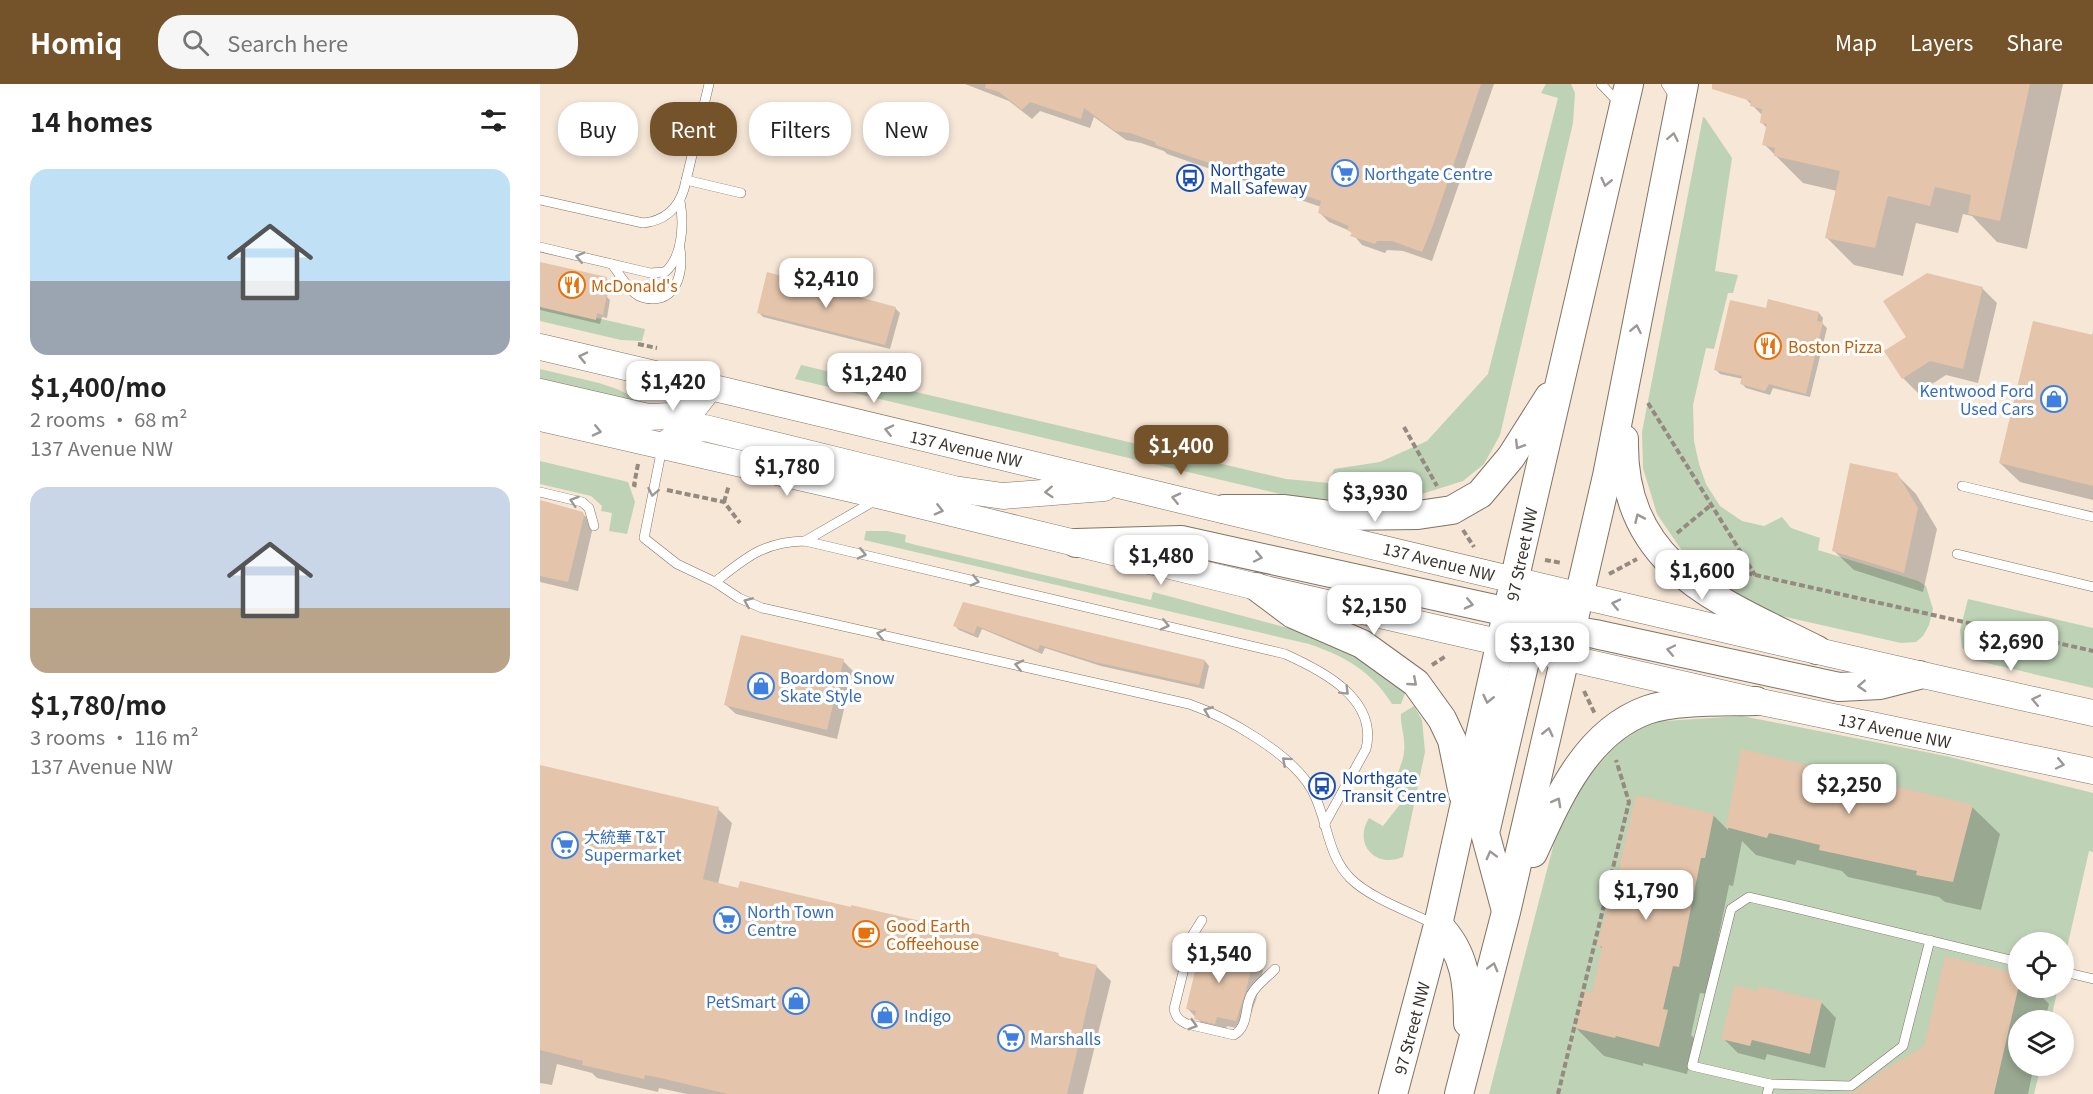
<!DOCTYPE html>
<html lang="en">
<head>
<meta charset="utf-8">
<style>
  body { margin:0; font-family:Georgia,"Noto Sans SC",serif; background:#f6f6f6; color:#222; height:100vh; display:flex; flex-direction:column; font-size:22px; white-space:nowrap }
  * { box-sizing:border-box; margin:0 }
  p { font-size:20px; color:#767676 }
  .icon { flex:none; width:33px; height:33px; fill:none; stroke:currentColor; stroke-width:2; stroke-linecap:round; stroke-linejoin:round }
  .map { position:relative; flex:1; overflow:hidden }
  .drawer { display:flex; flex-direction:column; background:#fff; width:540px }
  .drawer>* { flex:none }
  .hud { position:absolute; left:18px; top:18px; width:570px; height:54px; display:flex; gap:12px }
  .buttons { position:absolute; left:1468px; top:848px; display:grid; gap:12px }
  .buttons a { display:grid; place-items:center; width:66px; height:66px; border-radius:50%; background:#fff; box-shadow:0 3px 9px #0003; font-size:30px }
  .price { position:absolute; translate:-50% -51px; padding:0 14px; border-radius:12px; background:#fff; color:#222; font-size:20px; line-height:39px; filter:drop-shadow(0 2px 3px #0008) }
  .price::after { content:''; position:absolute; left:50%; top:36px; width:18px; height:14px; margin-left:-9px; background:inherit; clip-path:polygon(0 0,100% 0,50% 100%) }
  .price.active { background:#75532a; color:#fff }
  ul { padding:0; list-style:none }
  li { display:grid; align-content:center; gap:12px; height:318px; padding:0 30px }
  li span { display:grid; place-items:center; height:186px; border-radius:18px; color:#555 }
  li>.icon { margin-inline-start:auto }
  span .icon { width:108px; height:108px; fill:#fffc; stroke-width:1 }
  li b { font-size:26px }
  h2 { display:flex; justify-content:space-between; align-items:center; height:72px; padding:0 30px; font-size:26px }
  .pill { padding:0 21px; border-radius:24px; background:#fff; box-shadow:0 3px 9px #0003; font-size:21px; line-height:54px }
  .pill.active { background:#75532a; color:#fff }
  header { display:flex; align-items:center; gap:36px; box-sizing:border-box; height:84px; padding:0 30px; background:#75532a; color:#fff }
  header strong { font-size:28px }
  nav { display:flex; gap:33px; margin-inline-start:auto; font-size:21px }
  .search { width:420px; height:54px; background:#f6f6f6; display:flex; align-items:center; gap:15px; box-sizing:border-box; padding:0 21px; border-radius:24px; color:#767676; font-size:22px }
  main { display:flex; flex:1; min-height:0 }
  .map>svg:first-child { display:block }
  .green { fill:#bed2b6 }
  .shadow { fill:#0003 }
  .building { fill:#e4c4ab }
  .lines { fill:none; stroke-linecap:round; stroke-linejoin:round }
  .lane-casing { stroke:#817365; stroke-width:10 }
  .secondary-casing { stroke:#817365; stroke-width:27 }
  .primary-casing { stroke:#817365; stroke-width:30 }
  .path { stroke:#958a7f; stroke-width:4; stroke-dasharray:6 3; stroke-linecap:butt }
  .lane { stroke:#fff; stroke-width:9 }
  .secondary { stroke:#fff; stroke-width:26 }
  .primary { stroke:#fff; stroke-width:28 }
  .oneway { stroke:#9c9896 }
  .labels { text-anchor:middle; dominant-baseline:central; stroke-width:6; stroke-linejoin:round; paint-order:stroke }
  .transit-label { font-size:16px; fill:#164399; stroke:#fff; text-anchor:start }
  .shop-label { font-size:16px; fill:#366cbe; stroke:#fff; text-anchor:start }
  .food-label { font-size:16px; fill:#c56008; stroke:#fff; text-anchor:start }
  .street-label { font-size:16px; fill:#38322c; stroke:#fff }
</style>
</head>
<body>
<header>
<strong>Homiq</strong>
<div class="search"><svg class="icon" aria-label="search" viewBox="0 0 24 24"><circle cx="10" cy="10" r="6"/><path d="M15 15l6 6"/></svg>Search here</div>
<nav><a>Map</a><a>Layers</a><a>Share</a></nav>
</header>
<main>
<section class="drawer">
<h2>14 homes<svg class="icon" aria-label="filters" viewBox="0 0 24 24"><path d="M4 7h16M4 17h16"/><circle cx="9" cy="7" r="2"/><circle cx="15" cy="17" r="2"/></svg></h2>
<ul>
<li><span style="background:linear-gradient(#bfe0f5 60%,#9aa5b1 0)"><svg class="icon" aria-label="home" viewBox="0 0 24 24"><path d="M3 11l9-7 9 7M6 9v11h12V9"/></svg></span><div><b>$1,400/mo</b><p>2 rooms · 68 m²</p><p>137 Avenue NW</p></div></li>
<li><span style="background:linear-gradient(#c9d6e8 65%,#b9a48a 0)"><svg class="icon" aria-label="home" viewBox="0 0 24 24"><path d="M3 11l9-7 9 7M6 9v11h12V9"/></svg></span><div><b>$1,780/mo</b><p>3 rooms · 116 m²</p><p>137 Avenue NW</p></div></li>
</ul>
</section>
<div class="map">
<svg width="1553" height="1010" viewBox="0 0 1553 1010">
  <rect width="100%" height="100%" fill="#f6e7d7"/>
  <g class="green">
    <polygon points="1006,0 1031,0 1035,9 1033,39 960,351 944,380 923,397 869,414 830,417 792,416 745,411 255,295 261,281 746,395 789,399 794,385 840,378 887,357 948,290 1018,14 1001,9"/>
    <polygon points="1163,33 1165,34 1192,74 1175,187 1198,191 1193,209 1188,209 1174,265 1166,264 1153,321 1154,357 1159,380 1166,400 1180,422 1202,437 1224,442 1242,433 1251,444 1280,454 1278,466 1378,497 1386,502 1393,525 1389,541 1383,552 1376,558 1361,559 1233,530 1158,490 1117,430 1103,384 1102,348"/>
    <polygon points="0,221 105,245 102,257 81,256 0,237"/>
    <polygon points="0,285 59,299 77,305 97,315 99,318 0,301"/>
    <polygon points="0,377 88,398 95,418 87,450 69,447 72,429 61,427 62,422 51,412 0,400"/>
    <path d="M326 447H347L366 451 365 458 376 461 611 516 613 508 755 546 806 566 867 604 861 620H852C832 587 804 572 769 560L324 456Z"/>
    <polygon points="1428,515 1553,544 1553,604 1434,576 1422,564 1420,546"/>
    <path d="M874 622 882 636 885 668 863 773C835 785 813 759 829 734L843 742 865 714 854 704C854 695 863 680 864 668 866 654 860 642 861 630Z"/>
    <polygon points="1202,632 1406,672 1553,709 1553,768 1549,767 1524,877 1524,858 1479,858 1479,903 1518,903 1511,936 1479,936 1479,981 1501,981 1494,1010 949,1010 1022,728 1050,681 1078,653 1109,638"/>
  </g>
  <g class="shadow">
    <polygon points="425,0 954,0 892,177 863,167 847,166 845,169 822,161 810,147 789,138 779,128 781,123 627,70 624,67 601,59 586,56 554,33 550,44 500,27 492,35 469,17"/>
    <polygon points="1196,0 1523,0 1487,165 1457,158 1432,132 1423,130 1418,149 1376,139 1363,192 1314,181 1286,153 1297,107 1263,99 1224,60 1228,45 1221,38 1223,32 1195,4"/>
    <polygon points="0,179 66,194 70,199 67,213 70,216 67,234 62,233 60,240 0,226"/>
    <polygon points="1442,204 1457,219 1438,299 1406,291 1378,309 1363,294 1346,268"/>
    <polygon points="355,224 360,229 350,265 223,233 218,228"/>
    <polygon points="1227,226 1279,229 1283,234 1282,239 1287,244 1270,313 1233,304 1230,311 1206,304 1202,300 1203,295 1180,290 1175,285"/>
    <polygon points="1553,247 1553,416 1480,398 1460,379 1552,252"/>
    <polygon points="1356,390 1376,410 1397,445 1383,508 1314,486 1294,467"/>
    <polygon points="0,418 42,429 52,439 53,443 38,507 0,498"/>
    <polygon points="424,519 665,577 669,582 664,605 561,582 505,564 502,570 442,545 438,554 419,546 415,542"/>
    <polygon points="303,577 313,587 297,655 196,630 186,621"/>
    <polygon points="1202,667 1432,723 1460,750 1441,826 1405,818 1399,813 1308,793 1302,787 1257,776 1255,781 1216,771 1202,757 1193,802 1189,801 1167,910 1160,909 1151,951 1155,955 1147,990 1103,979 1103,982 1064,972 1036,944 1053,911 1063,866 1059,861 1097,713 1174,732 1188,746"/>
    <polygon points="0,683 178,725 192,739 178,800 518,871 522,875 557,883 571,897 543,1010 147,1010 119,1004 118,1008 57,994 52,989 17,980 12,1001 0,999"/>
    <polygon points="684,869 702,869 707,875 713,876 723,886 716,916 705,946 687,942 685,949 666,944 648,925"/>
    <polygon points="1479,892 1479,903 1492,903 1509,920 1505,936 1479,936 1479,981 1494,981 1488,1010 1306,1010 1316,1009 1385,963"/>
    <polygon points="1282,919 1296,934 1285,984 1227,970 1225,976 1198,969 1183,954"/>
  </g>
  <g class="building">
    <polygon points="446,0 941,0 893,141 882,168 852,157 837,157 835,160 810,152 812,149 807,146 809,142 778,129 781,117 616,61 615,58 590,49 575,47 544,24 541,35 490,18 482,26 459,8 445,4"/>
    <polygon points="1172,0 1490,0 1460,137 1428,130 1431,111 1395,103 1390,122 1348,112 1335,164 1285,154 1300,87 1234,72 1235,64 1222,61 1227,40 1220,39 1222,25 1210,22 1211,17 1172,5"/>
    <polygon points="0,178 67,193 63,210 67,210 63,231 57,229 56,236 0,223"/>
    <polygon points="227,188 356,223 345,261 217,229"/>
    <polygon points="1387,189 1443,203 1423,285 1390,277 1362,295 1344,267 1366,253 1343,217"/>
    <polygon points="1228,215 1279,228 1277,237 1283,238 1266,310 1229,300 1225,307 1200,300 1202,292 1174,286 1190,216 1226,224"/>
    <polygon points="1493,237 1553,251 1553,402 1459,379"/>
    <polygon points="1310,379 1357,389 1378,424 1364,489 1292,467"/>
    <polygon points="0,416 43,428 44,432 28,498 0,492"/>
    <polygon points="423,518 665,576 659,601 555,578 500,561 498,566 437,542 434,550 413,542"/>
    <polygon points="201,551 304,575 287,646 184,621"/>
    <polygon points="1201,665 1433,721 1413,798 1376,791 1377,787 1279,766 1280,761 1229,749 1227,754 1186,743"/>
    <polygon points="0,681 179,723 163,795 198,804 200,797 311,823 311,821 519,869 518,872 557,881 527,1010 188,1010 116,993 105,991 104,995 42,981 43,977 0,966"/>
    <polygon points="1096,711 1174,730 1165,774 1161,774 1139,883 1133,882 1123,925 1128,926 1119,963 1076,952 1075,954 1035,944 1043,907 1052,909 1062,863 1057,861 1074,800 1075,800"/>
    <polygon points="661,862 683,867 684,863 703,868 702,872 714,875 706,906 696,937 677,933 675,940 654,935 656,927 646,925"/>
    <polygon points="1405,872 1479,890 1479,901 1454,1010 1302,1010 1315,1007 1342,987 1384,962"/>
    <polygon points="1195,901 1217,907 1219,902 1282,917 1270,970 1212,956 1210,962 1181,955"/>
  </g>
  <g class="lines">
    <defs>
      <g id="lane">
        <polyline points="1061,0 1080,20"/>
        <polyline points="1126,0 1135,14"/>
        <polyline points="146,96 201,109"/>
        <path d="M0 116 103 139C124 137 138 125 144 105L169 0"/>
        <path d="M0 163 110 189 125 188C143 173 144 139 140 117"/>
        <path d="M72 180C80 191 88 206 99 212 104 214 109 215 113 215 139 214 143 185 140 165"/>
        <path d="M122 364 104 454 137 480 175 498 199 514 222 524 649 620C687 633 752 670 772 706 788 735 786 769 810 794 830 814 868 827 894 840"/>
        <polyline points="1422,402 1553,433"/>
        <polyline points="0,408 42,418 49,424 54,442"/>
        <polyline points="265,457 336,416"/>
        <polyline points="1417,470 1553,503"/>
        <path d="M175 498C207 473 223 458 265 457L745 570C783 587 838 615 826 665L784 741"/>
        <path d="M662 836 652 852 634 925C636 934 639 936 647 940L694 951C709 942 704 924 711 911 716 901 728 893 735 885"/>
        <polyline points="1524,888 1553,895"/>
        <polyline points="1230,1000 1311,1002 1363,962 1390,856"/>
        <polyline points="1227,1010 1230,1000 1152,982 1191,825 1209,813 1479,878"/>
      </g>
      <g id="secondary">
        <path d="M0 263C518 384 1034 515 1553 629"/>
        <polyline points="0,308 108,333 131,332 153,325 170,303"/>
        <polyline points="0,334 342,412 717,503 1216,617 1553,687"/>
        <polyline points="123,362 142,348 165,344 414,405 463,412 564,404"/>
      </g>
      <g id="primary">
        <path d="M1084 355C1081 483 1180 517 1277 566"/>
        <polyline points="684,425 743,425 797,432 878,431 912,426 940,410 971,373 1009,313"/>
        <path d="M536 459 641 456 968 528C993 529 1016 523 1038 512"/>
        <polyline points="717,503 753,530 822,560 876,599 902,635 912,656 923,710"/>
        <polyline points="1014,543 1055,550 1299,603 1340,601 1379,591"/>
        <path d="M993 769C1018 714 1046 648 1107 626 1136 616 1185 618 1216 617"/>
        <polyline points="965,823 945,749 988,564 989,546 981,512"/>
        <path d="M898 841C926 869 928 901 928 939"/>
        <polyline points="853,1010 898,841 980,471 1089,0"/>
        <polyline points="919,1010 966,828 1067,392 1144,0"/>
      </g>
    </defs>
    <use href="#lane" class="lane-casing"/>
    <use href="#secondary" class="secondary-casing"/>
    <use href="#primary" class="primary-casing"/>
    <g class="path">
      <polyline points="98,260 117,264"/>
      <polyline points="1108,319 1215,491"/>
      <polyline points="864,343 897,402"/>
      <polyline points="98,380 94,401 99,402"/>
      <polyline points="127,406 184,418 200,439"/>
      <polyline points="184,418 189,401"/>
      <polyline points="923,446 934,463"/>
      <polyline points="1137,449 1171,421"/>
      <polyline points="1005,476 1022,479"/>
      <polyline points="1180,483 1553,567"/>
      <polyline points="1069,490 1097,475"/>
      <polyline points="892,581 906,572"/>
      <polyline points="1044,607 1055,630"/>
      <polyline points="1018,1010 1089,718 1076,676"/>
    </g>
    <use href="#lane" class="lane"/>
    <use href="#secondary" class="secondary"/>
    <use href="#primary" class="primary"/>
  </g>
  <defs><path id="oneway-chevron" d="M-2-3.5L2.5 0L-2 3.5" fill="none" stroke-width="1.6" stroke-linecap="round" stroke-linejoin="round" transform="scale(1.5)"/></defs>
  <g class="oneway">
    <use href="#oneway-chevron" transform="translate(1133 53) rotate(-79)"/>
    <use href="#oneway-chevron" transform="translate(1066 98) rotate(103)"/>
    <use href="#oneway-chevron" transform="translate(40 173) rotate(-167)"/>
    <use href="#oneway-chevron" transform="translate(1096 245) rotate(-79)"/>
    <use href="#oneway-chevron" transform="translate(43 273) rotate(-167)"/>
    <use href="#oneway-chevron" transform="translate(349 346) rotate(-167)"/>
    <use href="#oneway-chevron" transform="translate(57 347) rotate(13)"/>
    <use href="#oneway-chevron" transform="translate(979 361) rotate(122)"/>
    <use href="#oneway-chevron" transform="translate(113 408) rotate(101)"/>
    <use href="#oneway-chevron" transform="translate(509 408) rotate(176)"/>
    <use href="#oneway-chevron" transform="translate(636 414) rotate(-167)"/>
    <use href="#oneway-chevron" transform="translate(34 417) rotate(-163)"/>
    <use href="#oneway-chevron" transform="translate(399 426) rotate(14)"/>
    <use href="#oneway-chevron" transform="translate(1099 434) rotate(-114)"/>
    <use href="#oneway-chevron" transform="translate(322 470) rotate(13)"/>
    <use href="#oneway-chevron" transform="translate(718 473) rotate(12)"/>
    <use href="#oneway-chevron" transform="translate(435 497) rotate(13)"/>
    <use href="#oneway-chevron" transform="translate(208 518) rotate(-157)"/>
    <use href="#oneway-chevron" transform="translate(929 520) rotate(13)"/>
    <use href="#oneway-chevron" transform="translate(1076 520) rotate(-167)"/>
    <use href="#oneway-chevron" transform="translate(625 541) rotate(13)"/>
    <use href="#oneway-chevron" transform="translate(341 550) rotate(-168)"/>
    <use href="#oneway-chevron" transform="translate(1131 566) rotate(-168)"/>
    <use href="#oneway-chevron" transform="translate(479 581) rotate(-167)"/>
    <use href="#oneway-chevron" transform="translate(873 598) rotate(41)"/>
    <use href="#oneway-chevron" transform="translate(1322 602) rotate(177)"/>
    <use href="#oneway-chevron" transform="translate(805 607) rotate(45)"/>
    <use href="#oneway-chevron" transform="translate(948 615) rotate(103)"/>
    <use href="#oneway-chevron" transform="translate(1496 616) rotate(-168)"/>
    <use href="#oneway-chevron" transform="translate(668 627) rotate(-158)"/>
    <use href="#oneway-chevron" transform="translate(1008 648) rotate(-77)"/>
    <use href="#oneway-chevron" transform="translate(746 677) rotate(-138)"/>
    <use href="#oneway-chevron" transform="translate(1520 680) rotate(12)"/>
    <use href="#oneway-chevron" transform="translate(1017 718) rotate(-61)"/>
    <use href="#oneway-chevron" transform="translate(951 771) rotate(-105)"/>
    <use href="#oneway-chevron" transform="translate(953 883) rotate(-75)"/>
    <use href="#oneway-chevron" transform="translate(653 941) rotate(16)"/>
  </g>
  <defs>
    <symbol id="supermarket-ring" viewBox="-11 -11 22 22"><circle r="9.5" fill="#fff" stroke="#3f7fe0" stroke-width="1.5"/><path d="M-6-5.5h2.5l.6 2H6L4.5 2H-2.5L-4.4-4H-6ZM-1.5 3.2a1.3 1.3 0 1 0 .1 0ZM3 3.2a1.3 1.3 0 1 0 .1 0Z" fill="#3f7fe0"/></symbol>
    <symbol id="bus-ring" viewBox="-11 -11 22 22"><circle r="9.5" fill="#fff" stroke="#1a4fb4" stroke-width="1.5"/><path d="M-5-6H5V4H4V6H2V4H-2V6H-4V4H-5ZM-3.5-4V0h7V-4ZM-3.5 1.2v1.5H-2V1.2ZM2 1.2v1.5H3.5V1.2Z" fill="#1a4fb4"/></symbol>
    <symbol id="restaurant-ring" viewBox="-11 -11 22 22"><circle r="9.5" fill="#fff" stroke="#e8710a" stroke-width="1.5"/><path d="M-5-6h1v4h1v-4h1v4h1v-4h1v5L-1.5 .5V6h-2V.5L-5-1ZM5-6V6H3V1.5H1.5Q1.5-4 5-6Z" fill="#e8710a"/></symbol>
    <symbol id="shop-ring" viewBox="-11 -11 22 22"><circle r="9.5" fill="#fff" stroke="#3f7fe0" stroke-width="1.5"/><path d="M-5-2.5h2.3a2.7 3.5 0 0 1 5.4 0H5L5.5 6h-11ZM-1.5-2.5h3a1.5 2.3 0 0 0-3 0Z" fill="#3f7fe0"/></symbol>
    <symbol id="cafe-ring" viewBox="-11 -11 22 22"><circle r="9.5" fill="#fff" stroke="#e8710a" stroke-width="1.5"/><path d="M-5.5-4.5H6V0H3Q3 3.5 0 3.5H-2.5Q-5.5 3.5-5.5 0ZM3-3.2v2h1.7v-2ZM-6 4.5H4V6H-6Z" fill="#e8710a"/></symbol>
  </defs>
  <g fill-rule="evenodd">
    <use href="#supermarket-ring" x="790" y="74" width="30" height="30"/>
    <use href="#bus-ring" x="635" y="79" width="30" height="30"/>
    <use href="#restaurant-ring" x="17" y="186" width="30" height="30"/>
    <use href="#restaurant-ring" x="1213" y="247" width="30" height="30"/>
    <use href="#shop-ring" x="1499" y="300" width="30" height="30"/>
    <use href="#shop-ring" x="206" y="587" width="30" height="30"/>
    <use href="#bus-ring" x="767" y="687" width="30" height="30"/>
    <use href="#supermarket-ring" x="10" y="746" width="30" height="30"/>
    <use href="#supermarket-ring" x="172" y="821" width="30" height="30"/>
    <use href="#cafe-ring" x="311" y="835" width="30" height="30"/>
    <use href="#shop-ring" x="241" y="902" width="30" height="30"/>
    <use href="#shop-ring" x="330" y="916" width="30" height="30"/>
    <use href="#supermarket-ring" x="456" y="939" width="30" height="30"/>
  </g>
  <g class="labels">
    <g class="transit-label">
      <text x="670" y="85">Northgate<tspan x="670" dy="18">Mall Safeway</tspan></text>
      <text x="802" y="693">Northgate<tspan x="802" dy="18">Transit Centre</tspan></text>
    </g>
    <g class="shop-label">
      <text x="824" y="89">Northgate Centre</text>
      <text x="1494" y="306" text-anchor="end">Kentwood Ford<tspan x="1494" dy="18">Used Cars</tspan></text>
      <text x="240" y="593">Boardom Snow<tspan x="240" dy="18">Skate Style</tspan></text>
      <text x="44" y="752">大統華 T&amp;T<tspan x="44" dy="18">Supermarket</tspan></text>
      <text x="207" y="827">North Town<tspan x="207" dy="18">Centre</tspan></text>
      <text x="236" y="917" text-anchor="end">PetSmart</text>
      <text x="364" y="931">Indigo</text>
      <text x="490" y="954">Marshalls</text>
    </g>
    <g class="food-label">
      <text x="51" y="201">McDonald's</text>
      <text x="1248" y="262">Boston Pizza</text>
      <text x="346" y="841">Good Earth<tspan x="346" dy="18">Coffeehouse</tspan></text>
    </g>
    <g class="street-label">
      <text transform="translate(426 364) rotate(13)">137 Avenue NW</text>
      <text transform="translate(981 470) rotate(-78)">97 Street NW</text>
      <text transform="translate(899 477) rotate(14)">137 Avenue NW</text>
      <text transform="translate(1355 646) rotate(12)">137 Avenue NW</text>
      <text transform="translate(871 944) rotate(-75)">97 Street NW</text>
    </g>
  </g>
</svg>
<div class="buttons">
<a><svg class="icon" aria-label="locate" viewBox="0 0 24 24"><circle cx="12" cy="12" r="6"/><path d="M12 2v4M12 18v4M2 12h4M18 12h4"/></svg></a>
<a><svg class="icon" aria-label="layers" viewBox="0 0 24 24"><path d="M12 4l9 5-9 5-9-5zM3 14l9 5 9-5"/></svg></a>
</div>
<b class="price" style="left:286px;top:225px">$2,410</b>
<b class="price" style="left:334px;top:320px">$1,240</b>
<b class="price" style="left:133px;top:328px">$1,420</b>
<b class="price active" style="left:641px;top:392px">$1,400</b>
<b class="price" style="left:247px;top:413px">$1,780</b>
<b class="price" style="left:835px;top:439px">$3,930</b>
<b class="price" style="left:621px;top:502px">$1,480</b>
<b class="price" style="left:1162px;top:517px">$1,600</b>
<b class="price" style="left:834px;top:552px">$2,150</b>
<b class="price" style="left:1471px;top:588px">$2,690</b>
<b class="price" style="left:1002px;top:590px">$3,130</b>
<b class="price" style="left:1309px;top:731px">$2,250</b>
<b class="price" style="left:1106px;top:837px">$1,790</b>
<b class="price" style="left:679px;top:900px">$1,540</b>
<div class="hud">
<a class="pill">Buy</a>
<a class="pill active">Rent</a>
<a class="pill">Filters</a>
<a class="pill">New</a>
</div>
</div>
</main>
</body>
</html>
